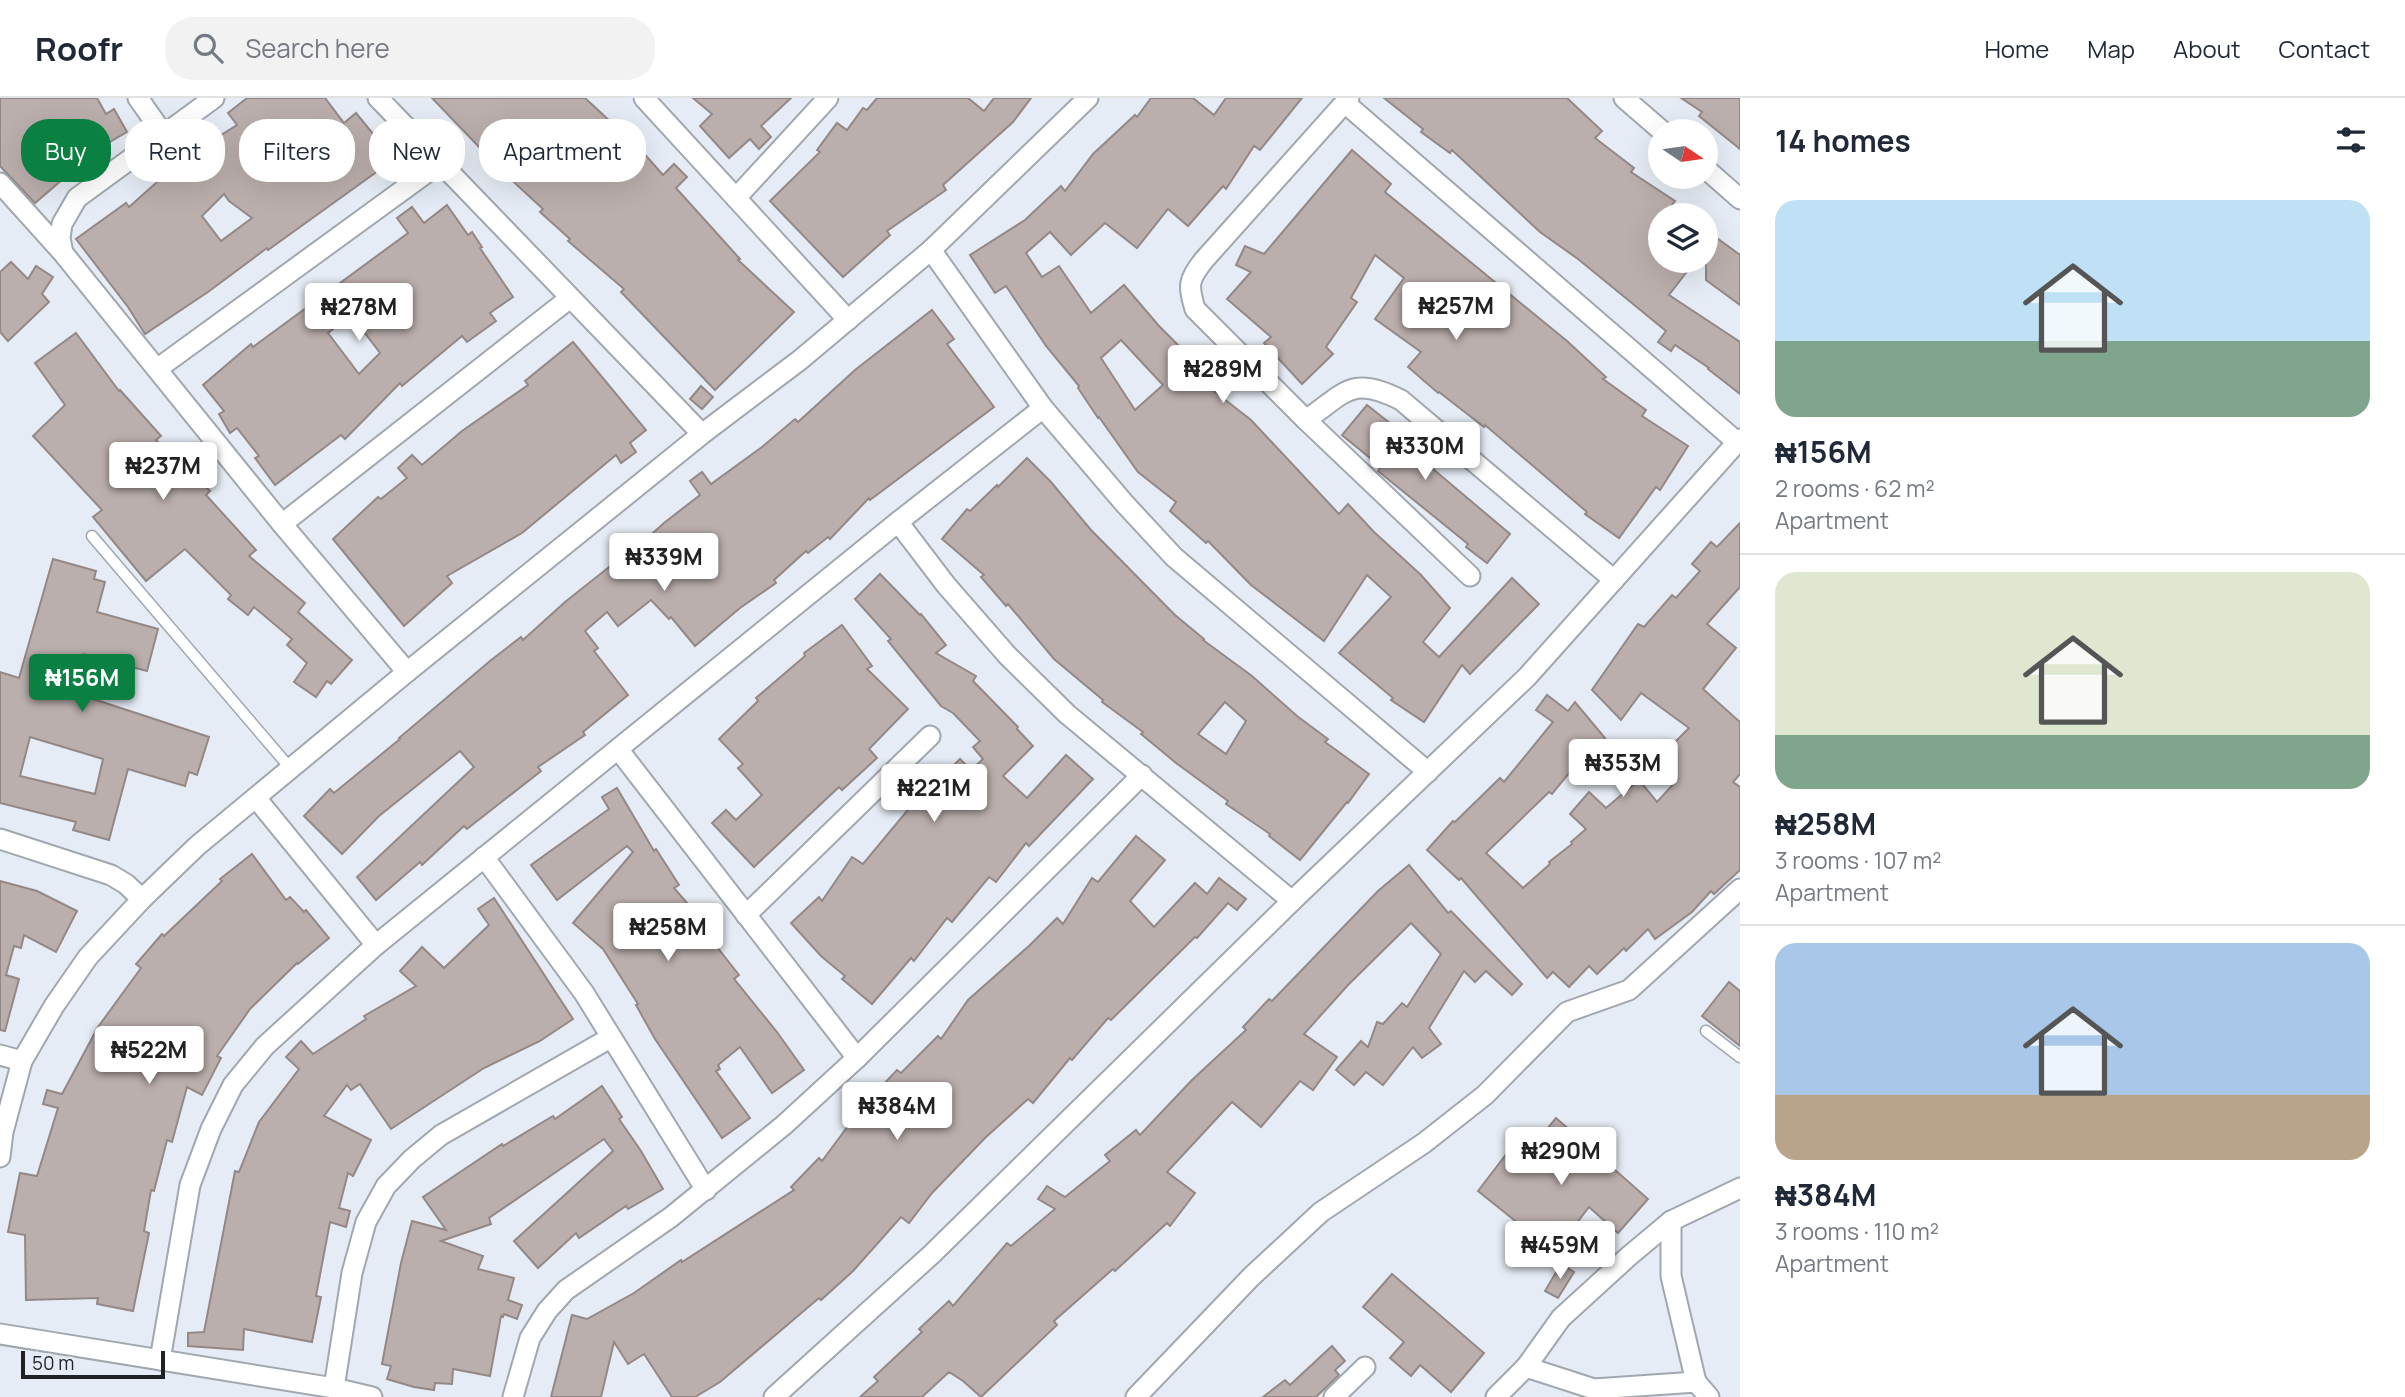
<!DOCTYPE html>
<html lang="en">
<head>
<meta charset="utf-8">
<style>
  body { margin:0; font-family:Manrope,sans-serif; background:#f2f2f3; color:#1f2937; height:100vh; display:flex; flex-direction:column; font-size:26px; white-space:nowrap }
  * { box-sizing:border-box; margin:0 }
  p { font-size:23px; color:#747a83 }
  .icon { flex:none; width:38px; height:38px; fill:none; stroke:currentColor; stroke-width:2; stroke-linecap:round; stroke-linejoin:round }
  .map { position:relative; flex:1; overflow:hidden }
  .panel { display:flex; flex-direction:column; background:#fff; width:665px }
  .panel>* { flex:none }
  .top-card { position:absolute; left:21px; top:21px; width:665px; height:63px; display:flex; gap:14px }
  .needle { width:46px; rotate:103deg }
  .fabs { position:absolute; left:1648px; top:21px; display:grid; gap:14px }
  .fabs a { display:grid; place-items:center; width:70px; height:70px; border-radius:50%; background:#fff; box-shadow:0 7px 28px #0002; font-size:35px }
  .scale { position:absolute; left:21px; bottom:18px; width:144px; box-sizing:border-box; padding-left:7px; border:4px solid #1f2124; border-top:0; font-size:19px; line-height:24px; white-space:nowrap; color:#1f2124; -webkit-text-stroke:5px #e6ecf5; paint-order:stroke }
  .price { position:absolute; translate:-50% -60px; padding:0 16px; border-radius:7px; background:#fff; color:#222; font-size:23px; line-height:46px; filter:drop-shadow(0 2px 4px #0008) }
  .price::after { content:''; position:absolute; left:50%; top:42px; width:21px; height:16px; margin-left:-10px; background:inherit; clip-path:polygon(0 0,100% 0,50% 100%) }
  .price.selected { background:#0b8043; color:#fff }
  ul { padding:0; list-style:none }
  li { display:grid; align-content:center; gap:14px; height:371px; padding:0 35px }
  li+li { border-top:2px solid #e0e1e3 }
  li span { display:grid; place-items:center; height:217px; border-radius:21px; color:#555 }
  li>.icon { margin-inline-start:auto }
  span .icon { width:126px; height:126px; fill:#fffc; stroke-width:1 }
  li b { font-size:30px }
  h2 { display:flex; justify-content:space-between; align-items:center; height:84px; padding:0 35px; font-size:30px }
  .pill { padding:0 24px; border-radius:28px; background:#fff; box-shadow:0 7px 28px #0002; font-size:24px; line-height:63px }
  .pill.selected { background:#0b8043; color:#fff }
  header { display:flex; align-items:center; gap:42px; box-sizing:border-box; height:98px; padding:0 35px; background:#fff; border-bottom:2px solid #e0e1e3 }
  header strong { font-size:33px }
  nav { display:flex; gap:38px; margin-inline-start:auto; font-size:24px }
  .search { width:490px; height:63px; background:#f2f2f3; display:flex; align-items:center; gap:18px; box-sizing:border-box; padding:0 24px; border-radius:28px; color:#747a83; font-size:26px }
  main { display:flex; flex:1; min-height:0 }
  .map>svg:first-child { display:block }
  .building { fill:#bbafad; stroke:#938886; stroke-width:2; fill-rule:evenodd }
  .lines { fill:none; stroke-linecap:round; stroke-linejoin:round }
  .lane-casing { stroke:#a1a7af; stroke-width:13 }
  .street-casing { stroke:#a1a7af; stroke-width:23 }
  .lane { stroke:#fff; stroke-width:10 }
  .street { stroke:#fff; stroke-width:19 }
</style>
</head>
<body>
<header>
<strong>Roofr</strong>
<div class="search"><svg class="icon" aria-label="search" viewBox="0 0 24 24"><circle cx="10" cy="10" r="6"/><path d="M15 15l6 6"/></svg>Search here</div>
<nav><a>Home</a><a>Map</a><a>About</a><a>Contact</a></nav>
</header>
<main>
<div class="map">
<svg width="1740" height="1299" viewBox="0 0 1740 1299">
  <rect width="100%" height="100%" fill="#e6ecf5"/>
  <g class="building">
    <polygon points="0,0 97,0 106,16 114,11 127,34 98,51 35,105 0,68"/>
    <path d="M247 0H325L344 25 356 15 378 42 385 34 412 59 398 74 389 65 268 152 267 150 208 194 145 236 128 209 76 141 126 105 129 109 184 60 237 27 228 15ZM224 96 229 103 252 120 221 143 202 118Z"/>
    <polygon points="432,0 585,0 640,51 663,77 674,66 687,79 676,90 740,161 738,162 794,214 715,292 621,194 624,191 568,143 570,141 540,114 543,111 505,76"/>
    <polygon points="693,0 791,0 761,28 771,39 759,51 750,41 729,60 700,28 712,16"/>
    <polygon points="877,0 968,0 984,13 994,0 1031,0 1013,24 943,87 946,92 887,133 890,137 843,179 770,103 820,54 817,52 837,25 847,32 863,10 867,12"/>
    <path d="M1151 0H1193L1214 17 1226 0H1302L1260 52 1254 48 1226 91 1223 88 1188 128 1168 111 1137 150 1105 125 1071 157 1050 134 1026 155 1042 179 1059 168 1091 215 1124 187 1159 228 1216 285 1210 290 1251 322 1339 416 1348 406 1374 434 1421 477 1450 510 1423 544 1439 559 1512 480 1539 506 1470 576 1462 567 1424 624 1391 602 1393 600 1339 555 1391 499 1367 477 1324 543 1251 487 1208 443 1206 445 1170 413 1176 404 1138 374 1099 319 1098 320 1078 290 1079 288 1046 248 1006 188 995 195 970 157 1025 122 1061 88 1065 93 1093 56 1135 17 1137 19ZM1121 242 1163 287 1135 312 1101 260Z"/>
    <polygon points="1384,0 1567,0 1602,33 1595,40 1634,70 1631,74 1675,103 1672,107 1686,117 1661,117 1661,163 1695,163 1669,197 1740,244 1740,296 1708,271 1709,270 1675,247 1671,253 1658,244 1666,233 1578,161 1540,134 1452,52 1450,55 1421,34 1423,31"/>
    <polygon points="1681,0 1740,0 1740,51 1699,18 1702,14"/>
    <polygon points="1352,52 1391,86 1385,94 1567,243 1606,279 1603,281 1646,312 1642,318 1688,348 1660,392 1656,389 1619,440 1585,416 1587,414 1485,327 1484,329 1439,294 1438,295 1408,269 1421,254 1375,221 1404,180 1375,157 1351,200 1357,204 1326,249 1333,256 1302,286 1264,245 1271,239 1227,201 1251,174 1236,167 1245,148 1264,156"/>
    <path d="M447 107 468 137 472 134 482 149 480 150 513 199 490 215 496 223 467 244 462 238 402 288 400 285 345 341 341 337 275 387 255 360 259 358 237 330 230 335 219 316 224 313 203 287 251 246 253 249 408 135 397 120 412 109 424 125ZM351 217 380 255 359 276 328 235Z"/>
    <polygon points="1706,132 1740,157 1740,207 1706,182"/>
    <polygon points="11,164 28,181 36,168 53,179 42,196 49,204 8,243 0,234 0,174"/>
    <polygon points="932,212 954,241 947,246 994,309 870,402 869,400 830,441 828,439 808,455 806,453 774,482 776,485 740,510 695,548 671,519 669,521 651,502 618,528 607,514 585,533 598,550 594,553 628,597 583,634 585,637 538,669 541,673 467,731 464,728 422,767 420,764 376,802 357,779 474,669 460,653 379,718 342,756 304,718 330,691 334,695 400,641 399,640 490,563 521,539 523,542 565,504 623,458 625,460 664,425 700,397 690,383 702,374 711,386 762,349 795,321 798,324 855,272"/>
    <polygon points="76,235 119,293 120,292 161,338 156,342 210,393 206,397 256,452 249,458 305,505 298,514 352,562 331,586 327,583 316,599 294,584 307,565 287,547 292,541 254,509 248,517 228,501 231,497 185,451 146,483 93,419 102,412 33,338 65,307 35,265"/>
    <polygon points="573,244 646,332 630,345 636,354 621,365 616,357 522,435 447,478 452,485 404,528 333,441 378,399 381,401 407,380 398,370 412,357 422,367 462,333 528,287 525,283"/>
    <polygon points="701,288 713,299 702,311 690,301"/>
    <polygon points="1367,307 1439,364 1433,371 1510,436 1487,465 1466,449 1468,446 1378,373 1381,369 1342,337"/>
    <path d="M1027 360 1051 384 1091 432 1175 517 1204 541 1203 542 1252 578 1297 618 1328 641 1325 644 1369 676 1348 705 1347 704 1300 762 1269 738 1270 736 1226 706 1228 703 1176 665 1141 636 1143 634 1102 604 1103 602 1054 561 1008 506 1006 508 981 479 984 477 942 441 967 411 970 413 997 387 998 389ZM1225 604 1246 623 1226 656 1198 636Z"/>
    <polygon points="1740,425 1740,489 1707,526 1736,550 1703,591 1740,624 1740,676 1733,684 1740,689 1740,772 1714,796 1711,793 1692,814 1655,841 1648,831 1626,853 1624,850 1597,876 1589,868 1569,889 1553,874 1547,880 1461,780 1459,782 1427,752 1453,723 1455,724 1500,680 1504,684 1553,624 1536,612 1547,597 1568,613 1575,604 1605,640 1596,651 1592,647 1552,696 1549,694 1486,755 1523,790 1550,766 1549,764 1572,746 1571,744 1586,731 1570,716 1589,694 1606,710 1639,682 1657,704 1678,681 1658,661 1689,630 1641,595 1621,622 1592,592 1638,526 1644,529 1672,497 1676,500 1700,473 1692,466 1711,444 1717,449"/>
    <path d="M53 461 96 473 94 481 105 484 97 514 158 531 147 573 83 556 72 594 209 639 197 677 189 674 185 688 128 671 109 742 73 732 76 724 0 705V574L19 580ZM30 639 103 661 95 696 20 678Z"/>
    <polygon points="880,476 920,517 921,516 946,547 936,555 976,578 973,583 1018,629 1017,631 1033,648 1003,678 1027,700 1066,657 1093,681 1029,748 1026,745 996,784 989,779 952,824 947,820 914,863 911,860 872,906 842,881 845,878 821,858 791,825 819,799 822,803 852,759 863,766 907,713 960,661 971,672 983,661 973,649 980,643 953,615 941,608 888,543 891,541 855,501"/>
    <polygon points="842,527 872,568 867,571 908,611 869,651 877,660 842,692 839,689 754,769 712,725 726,712 736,722 762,697 738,670 743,666 719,641 758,603 756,600 805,558 804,555"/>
    <polygon points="617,690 654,753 656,751 679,787 674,790 707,828 703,831 739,877 734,881 777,934 804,972 772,995 740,949 718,967 720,971 716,973 750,1020 722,1040 655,941 636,907 638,906 603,851 573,825 633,754 627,748 557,802 531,767 609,711 602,699"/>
    <polygon points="1136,738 1165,762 1130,803 1154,829 1195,785 1207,796 1219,780 1246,801 1237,812 1228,805 1197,840 1195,839 1111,922 1108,920 1072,962 1070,960 1033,1005 1028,1001 985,1040 932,1095 909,1125 901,1119 853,1173 821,1202 819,1200 720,1284 695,1299 672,1299 644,1256 628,1266 614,1244 601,1299 551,1299 572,1217 587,1221 634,1195 681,1162 682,1164 794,1092 791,1089 819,1060 822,1063 863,1008 897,972 901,975 938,938 941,941 968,902 1030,847 1057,820 1063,826 1092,780 1098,784"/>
    <polygon points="252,756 286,802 290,799 304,814 306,812 329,840 298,866 297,865 250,911 217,958 221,960 202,997 187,989 172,1044 167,1042 154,1093 151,1092 144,1133 149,1135 133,1213 97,1206 98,1200 26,1202 25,1137 8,1134 20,1075 37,1078 58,1010 43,1006 47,992 62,996 98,929 141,870 136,866 162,836 164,838 222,783 220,781"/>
    <polygon points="1409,767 1448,815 1451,813 1522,886 1512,897 1486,873 1475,884 1464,873 1429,930 1441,946 1422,960 1413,949 1383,987 1366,974 1354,987 1336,972 1361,943 1368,949 1377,924 1383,926 1402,905 1407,909 1441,856 1411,825 1348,887 1304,936 1337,959 1313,992 1300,983 1261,1029 1232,1004 1167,1074 1195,1095 1170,1128 1167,1125 1115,1173 1113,1171 1054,1223 1057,1227 981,1299 963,1283 949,1274 922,1299 860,1299 878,1283 874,1279 922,1234 919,1231 949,1203 953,1208 1007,1145 1011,1148 1055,1111 1038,1101 1047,1088 1065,1099 1110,1063 1105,1057 1136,1032 1140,1037 1192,982 1246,932 1243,929 1269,901 1272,903 1378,793"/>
    <polygon points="0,783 37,793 77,813 56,854 24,837 21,850 14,848 6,877 19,881 5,933 0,932"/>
    <polygon points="494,800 573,921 540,943 484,970 391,1031 360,986 351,992 347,987 324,1018 371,1042 353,1078 348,1075 339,1110 350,1113 346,1129 330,1124 316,1198 321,1199 312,1244 244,1231 243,1252 188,1248 188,1235 204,1234 235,1073 239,1074 259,1024 299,971 286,959 301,943 313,956 366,921 364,918 416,888 400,873 422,849 444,870 489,827 478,811"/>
    <polygon points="1729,884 1740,893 1740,948 1702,918"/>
    <polygon points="602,988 622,1019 619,1021 641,1053 663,1091 628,1111 626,1108 579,1140 576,1135 538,1170 514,1143 613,1053 604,1041 489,1120 491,1126 441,1143 483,1158 478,1171 514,1180 508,1202 522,1207 517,1221 504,1216 503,1219 501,1218 490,1278 453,1271 452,1286 435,1285 434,1292 414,1289 387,1281 391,1268 382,1266 401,1165 412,1123 446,1132 423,1099 502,1046 503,1048 553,1018 555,1021"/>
    <polygon points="1556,1020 1648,1101 1618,1135 1589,1109 1560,1147 1545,1135 1539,1142 1478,1093 1508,1054 1520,1064"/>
    <polygon points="1561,1166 1574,1174 1558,1200 1545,1193"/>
    <polygon points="1392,1176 1484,1255 1451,1294 1420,1267 1411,1278 1390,1260 1404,1244 1363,1209"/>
    <polygon points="1332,1248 1345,1263 1335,1272 1339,1277 1316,1299 1263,1299 1285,1282 1290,1287"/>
  </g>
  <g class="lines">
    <defs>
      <g id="lane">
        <polyline points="92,438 291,671"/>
        <polyline points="1706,933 1740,959"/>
      </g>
      <g id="street">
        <polyline points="138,0 164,37"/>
        <polyline points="214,0 77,100 62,126 60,140 63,155 282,426 407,574"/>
        <polyline points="378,0 702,336"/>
        <polyline points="644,0 848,222"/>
        <path d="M1349 0 1204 162C1188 182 1188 187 1195 211L1306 322 1470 478"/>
        <polyline points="1624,0 1662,33"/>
        <polyline points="1345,5 1737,344"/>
        <polyline points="1706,71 1740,101"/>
        <polyline points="0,85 63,155"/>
        <polyline points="736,100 828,0"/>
        <polyline points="931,152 1043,310 1124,405 1174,459 1428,674"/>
        <polyline points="157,271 440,65"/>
        <path d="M1306 322C1346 294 1352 277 1401 302L1614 482"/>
        <polyline points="898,424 946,487 1007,557 1067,616 1292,803"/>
        <polyline points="282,426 570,200"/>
        <polyline points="618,651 857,960"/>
        <polyline points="256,700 376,847"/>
        <polyline points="0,741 111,777 126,786 142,801"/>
        <polyline points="484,759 584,895 706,1092"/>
        <polyline points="746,817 930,638"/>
        <polyline points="0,957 22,963"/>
        <polyline points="0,1059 3,1034 22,963 54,908 88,859 142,801 197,748 407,574 702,336 800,262 931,152 1088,0"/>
        <polyline points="1671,1123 1671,1178 1696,1284"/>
        <polyline points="0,1236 334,1290 372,1299"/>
        <polyline points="160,1262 190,1087 211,1031 233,987 265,948 376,847 898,424 1043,310"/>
        <polyline points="1526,1269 1594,1291 1696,1284 1709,1299"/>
        <polyline points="334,1290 352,1175 366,1124 386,1088 412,1061 441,1037 610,940"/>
        <polyline points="513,1299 530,1240 547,1213 566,1192 671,1119 784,1027 857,960 1142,677"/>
        <polyline points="774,1299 932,1156 1292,803 1527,579 1740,341"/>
        <polyline points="1136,1299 1251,1179 1321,1114 1424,1045 1485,997 1567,914 1629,892 1740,791"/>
        <polyline points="1334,1299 1365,1269"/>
        <polyline points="1496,1299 1526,1269 1561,1220 1629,1158 1671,1123 1740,1090"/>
      </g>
    </defs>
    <use href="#lane" class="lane-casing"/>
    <use href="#street" class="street-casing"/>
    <use href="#lane" class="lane"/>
    <use href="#street" class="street"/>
  </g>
</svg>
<div class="fabs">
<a><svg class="needle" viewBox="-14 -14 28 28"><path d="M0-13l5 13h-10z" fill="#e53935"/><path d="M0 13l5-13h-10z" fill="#747a83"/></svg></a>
<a><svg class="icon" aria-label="layers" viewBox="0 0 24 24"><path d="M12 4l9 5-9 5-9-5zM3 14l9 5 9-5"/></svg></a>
</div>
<div class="scale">50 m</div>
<b class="price" style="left:1456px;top:244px">₦257M</b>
<b class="price" style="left:359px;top:245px">₦278M</b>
<b class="price" style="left:1223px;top:307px">₦289M</b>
<b class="price" style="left:1425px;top:384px">₦330M</b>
<b class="price" style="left:163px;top:404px">₦237M</b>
<b class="price" style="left:664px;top:495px">₦339M</b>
<b class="price selected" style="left:82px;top:616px">₦156M</b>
<b class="price" style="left:1623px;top:701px">₦353M</b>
<b class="price" style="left:934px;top:726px">₦221M</b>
<b class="price" style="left:668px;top:865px">₦258M</b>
<b class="price" style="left:149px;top:988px">₦522M</b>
<b class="price" style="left:897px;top:1044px">₦384M</b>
<b class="price" style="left:1561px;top:1089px">₦290M</b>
<b class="price" style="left:1560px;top:1183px">₦459M</b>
<div class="top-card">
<a class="pill selected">Buy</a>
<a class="pill">Rent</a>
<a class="pill">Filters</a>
<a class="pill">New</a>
<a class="pill">Apartment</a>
</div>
</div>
<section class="panel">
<h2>14 homes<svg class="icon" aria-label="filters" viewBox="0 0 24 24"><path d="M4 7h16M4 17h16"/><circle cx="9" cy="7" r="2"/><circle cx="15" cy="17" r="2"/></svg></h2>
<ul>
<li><span style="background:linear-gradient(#bfe0f5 65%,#7fa58c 0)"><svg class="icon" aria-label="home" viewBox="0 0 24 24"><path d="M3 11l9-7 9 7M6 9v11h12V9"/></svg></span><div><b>₦156M</b><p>2 rooms · 62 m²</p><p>Apartment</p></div></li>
<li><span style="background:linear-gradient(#dfe7d0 75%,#7fa58c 0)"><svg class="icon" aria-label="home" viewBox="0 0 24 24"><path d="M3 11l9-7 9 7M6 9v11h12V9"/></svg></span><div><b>₦258M</b><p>3 rooms · 107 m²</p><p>Apartment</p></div></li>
<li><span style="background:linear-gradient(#a9c7e8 70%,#b9a48a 0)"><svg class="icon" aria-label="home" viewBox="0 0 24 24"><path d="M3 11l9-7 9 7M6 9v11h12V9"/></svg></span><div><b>₦384M</b><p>3 rooms · 110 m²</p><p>Apartment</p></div></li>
</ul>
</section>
</main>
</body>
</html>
